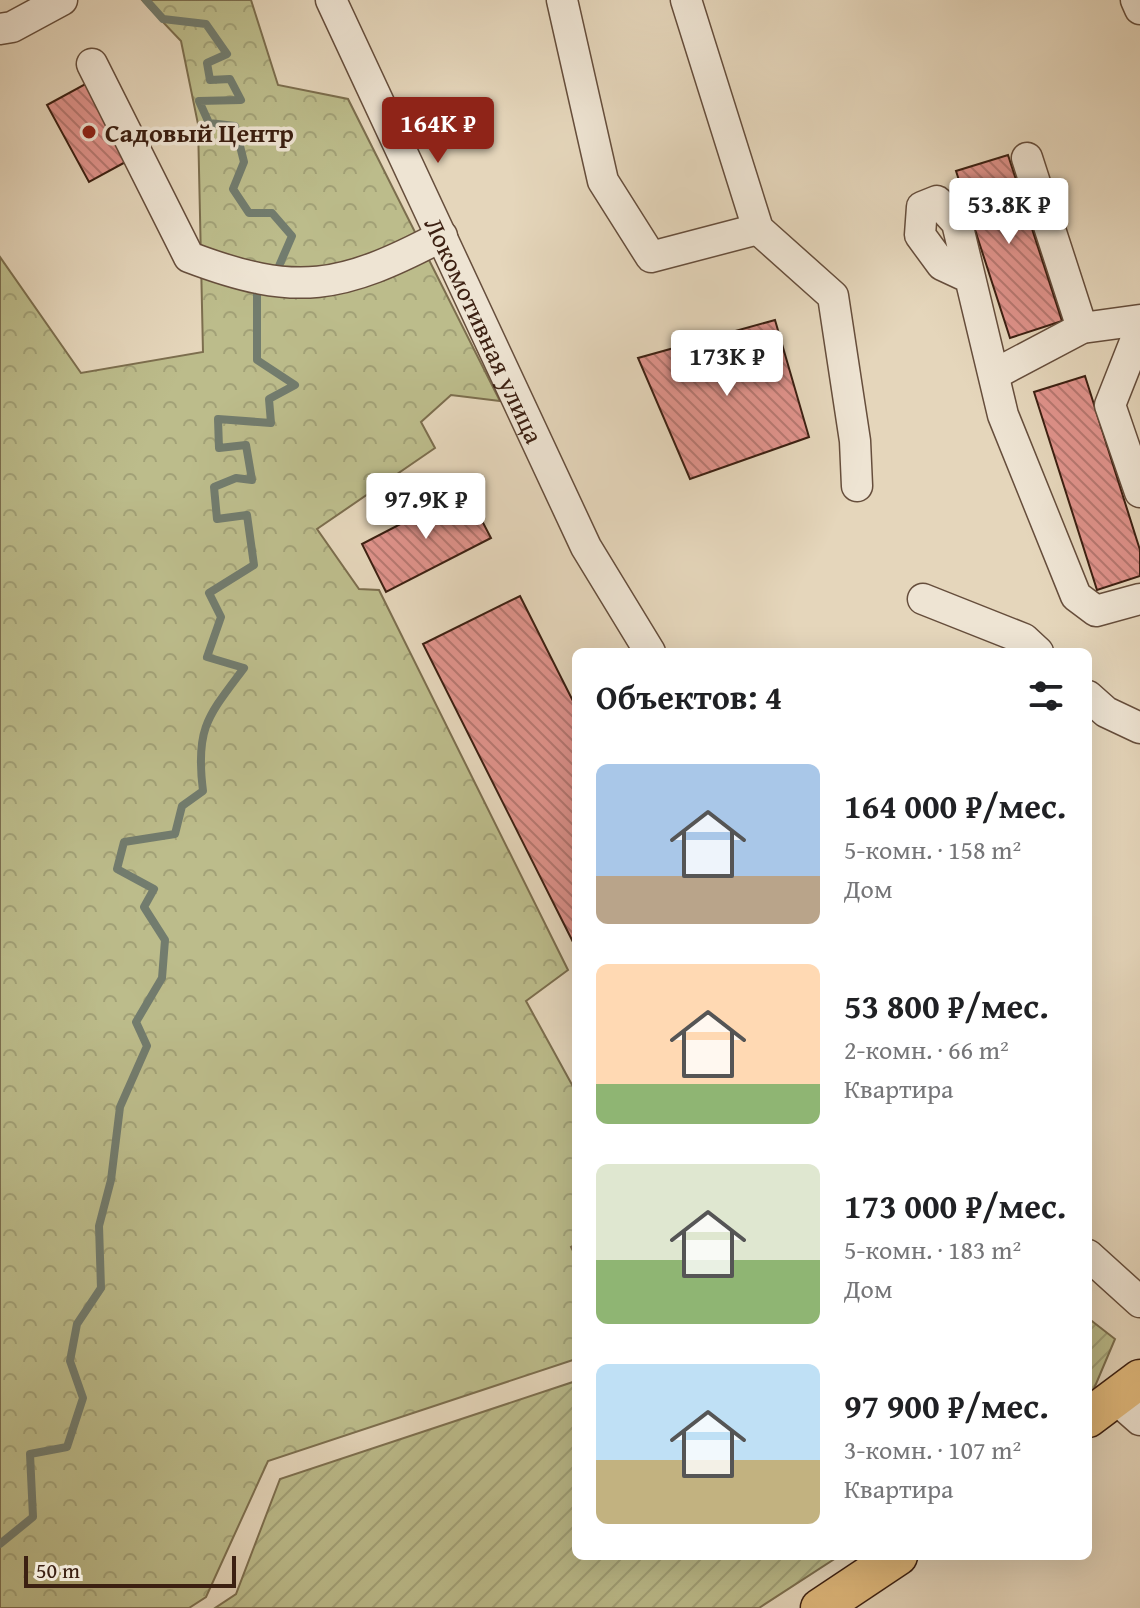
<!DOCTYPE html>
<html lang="ru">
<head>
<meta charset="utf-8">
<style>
  body { margin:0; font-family:"Gentium Book Plus",serif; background:#f2f2f2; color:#202124; height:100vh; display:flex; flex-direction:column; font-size:30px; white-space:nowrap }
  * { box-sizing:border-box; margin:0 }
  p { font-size:26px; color:#757577 }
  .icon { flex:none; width:44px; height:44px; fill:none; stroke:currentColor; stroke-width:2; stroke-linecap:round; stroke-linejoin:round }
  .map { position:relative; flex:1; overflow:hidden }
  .side { position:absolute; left:572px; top:648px; width:520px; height:912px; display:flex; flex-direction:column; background:#fff; border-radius:12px; box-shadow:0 8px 32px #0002 }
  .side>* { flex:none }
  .scale { position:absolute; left:24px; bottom:20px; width:212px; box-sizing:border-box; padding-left:8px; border:4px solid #3c2012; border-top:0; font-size:22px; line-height:28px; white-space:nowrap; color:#3c2012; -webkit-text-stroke:6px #eee4d3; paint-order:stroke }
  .price { position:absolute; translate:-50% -68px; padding:0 18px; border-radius:8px; background:#fff; color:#222; font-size:26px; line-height:52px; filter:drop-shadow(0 2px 4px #0008) }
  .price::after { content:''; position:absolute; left:50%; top:48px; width:24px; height:18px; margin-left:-12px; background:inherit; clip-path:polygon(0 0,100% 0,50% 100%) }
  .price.current { background:#8f2418; color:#fff }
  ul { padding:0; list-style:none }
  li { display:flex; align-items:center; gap:24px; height:200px; padding:0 24px }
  li span { display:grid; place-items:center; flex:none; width:224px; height:160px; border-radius:12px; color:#555 }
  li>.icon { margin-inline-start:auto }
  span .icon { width:96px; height:96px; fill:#fffc; stroke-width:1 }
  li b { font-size:34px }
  h2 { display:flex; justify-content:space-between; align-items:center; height:96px; padding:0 24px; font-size:34px }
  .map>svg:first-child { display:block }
  .forest { fill:url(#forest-crowns); stroke:#7c6e4e; stroke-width:2 }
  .garden { fill:url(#garden-furrows); stroke:#7c6e4e; stroke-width:2 }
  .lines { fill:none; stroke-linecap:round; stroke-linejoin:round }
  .stream { stroke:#727c6e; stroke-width:8 }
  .building { fill:url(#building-back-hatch); stroke:#3c2012; stroke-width:2 }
  .minor-casing { stroke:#664e3c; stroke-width:33 }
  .major-casing { stroke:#3c2012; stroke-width:41 }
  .minor { stroke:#eee4d3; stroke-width:30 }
  .major { stroke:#e2bb7e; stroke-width:38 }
  .poi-dot { fill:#8f2418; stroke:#eee4d3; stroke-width:3 }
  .labels { text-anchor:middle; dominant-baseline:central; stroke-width:7; stroke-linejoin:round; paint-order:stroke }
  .poi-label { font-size:26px; font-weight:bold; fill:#3c2012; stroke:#eee4d3; text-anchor:start }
  .street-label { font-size:26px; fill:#3c2012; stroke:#eee4d3 }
</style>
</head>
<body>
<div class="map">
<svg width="1140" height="1608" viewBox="0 0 1140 1608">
  <defs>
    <pattern id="forest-crowns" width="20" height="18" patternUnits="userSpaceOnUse" patternTransform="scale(2)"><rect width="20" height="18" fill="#bcbc8b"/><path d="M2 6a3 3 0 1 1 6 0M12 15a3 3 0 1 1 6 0" fill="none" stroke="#a2a177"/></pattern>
    <pattern id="garden-furrows" width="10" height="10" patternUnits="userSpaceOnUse" patternTransform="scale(2)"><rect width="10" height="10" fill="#bcbc8b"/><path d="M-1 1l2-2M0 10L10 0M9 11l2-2" fill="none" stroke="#a2a177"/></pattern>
    <pattern id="building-back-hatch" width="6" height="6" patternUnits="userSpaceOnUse" patternTransform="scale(2)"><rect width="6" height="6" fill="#e0938c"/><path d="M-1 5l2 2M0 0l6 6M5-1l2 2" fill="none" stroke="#b77871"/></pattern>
  </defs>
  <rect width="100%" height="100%" fill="#e5d6bb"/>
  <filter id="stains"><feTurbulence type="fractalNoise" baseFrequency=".0025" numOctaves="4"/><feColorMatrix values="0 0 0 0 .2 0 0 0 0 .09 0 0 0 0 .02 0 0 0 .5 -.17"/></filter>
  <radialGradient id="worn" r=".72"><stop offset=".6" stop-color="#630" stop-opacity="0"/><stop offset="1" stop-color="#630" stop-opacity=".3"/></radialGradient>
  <polygon class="forest" points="142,0 251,0 278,85 348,99 500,401 451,395 421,422 435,448 317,529 359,589 379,590 568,970 526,1001 576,1092 576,1244 571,1247 576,1257 576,1359 268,1461 206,1597 189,1608 0,1608 0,257 81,373 203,352 198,124 181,41"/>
  <g class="garden">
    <polygon points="1088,1318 1115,1339 1093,1391 1088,1394"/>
    <polygon points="576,1381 576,1556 839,1556 759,1608 215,1608 236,1594 280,1479"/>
  </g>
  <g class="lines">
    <g class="stream">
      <polyline points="146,0 163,19 206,24 227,54 207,63 210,80 230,79 241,100 199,101 209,123 235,126 244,162 233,189 249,213 272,213 292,236 279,266"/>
      <path d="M0 1544 33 1517 30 1454 67 1447 83 1398 70 1361 77 1324 101 1288 99 1226 111 1180 120 1107 147 1046 136 1022 162 978 165 940 144 907 154 889 117 869 124 842 175 834 182 806 203 791C195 728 208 716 244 668L207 657 221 617 209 593 254 565 247 515 217 519 214 487 236 478 252 480 246 445 219 448 218 419 271 423 269 399 295 385 257 360V292"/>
    </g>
  </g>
  <g class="building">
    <polygon points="89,82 131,159 89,182 47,105"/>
    <polygon points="1008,155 1062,321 1010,338 956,171"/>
    <polygon points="775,320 809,437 690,479 638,358"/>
    <polygon points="1085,376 1140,550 1140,576 1097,590 1034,392"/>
    <polygon points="466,490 491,538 386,592 362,544"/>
    <polygon points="520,596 576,707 576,948 423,644"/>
  </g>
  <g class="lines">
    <defs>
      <g id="minor">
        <path id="s1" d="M331 0 586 547 650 652"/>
        <polyline points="562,0 603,181 651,257 758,229"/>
        <polyline points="686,0 758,229 833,296 855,441 857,486"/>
        <polyline points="1136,0 1140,9"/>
        <polyline points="0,29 12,27 62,0"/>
        <path d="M92 64 189 257C297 298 341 289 442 236"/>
        <polyline points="1027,158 1082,328"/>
        <polyline points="970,278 942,265 920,235 922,207 937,201 957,223 1003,415 1076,596 1096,611 1140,599"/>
        <polyline points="1140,329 1110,405 1140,492"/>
        <polyline points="995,374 1082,328 1140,320"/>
        <polyline points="923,599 1024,639 1038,652"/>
        <polyline points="1088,696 1106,712 1140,728"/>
        <polyline points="1088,1255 1140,1302"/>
        <polyline points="1115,1398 1140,1420"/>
      </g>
      <g id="major">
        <polyline points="1088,1418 1140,1379"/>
        <polyline points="820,1608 898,1556"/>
      </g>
    </defs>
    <use href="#minor" class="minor-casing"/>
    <use href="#major" class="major-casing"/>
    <use href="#minor" class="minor"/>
    <use href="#major" class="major"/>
  </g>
  <circle class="poi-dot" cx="89" cy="132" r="8"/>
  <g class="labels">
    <g class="poi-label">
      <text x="105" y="132">Садовый Центр</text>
    </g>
    <g class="street-label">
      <text stroke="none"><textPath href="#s1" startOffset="364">Локомотивная улица</textPath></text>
    </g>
  </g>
  <rect width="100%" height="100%" filter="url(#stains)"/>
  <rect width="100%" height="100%" fill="url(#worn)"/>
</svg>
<div class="scale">50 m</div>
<b class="price current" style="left:438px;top:165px">164K ₽</b>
<b class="price" style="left:1009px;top:246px">53.8K ₽</b>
<b class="price" style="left:727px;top:398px">173K ₽</b>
<b class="price" style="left:426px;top:541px">97.9K ₽</b>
<section class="side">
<h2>Объектов: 4<svg class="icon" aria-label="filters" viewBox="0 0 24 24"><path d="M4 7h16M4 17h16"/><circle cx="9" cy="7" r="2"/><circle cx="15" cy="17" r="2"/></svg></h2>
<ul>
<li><span style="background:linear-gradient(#a9c7e8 70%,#b9a48a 0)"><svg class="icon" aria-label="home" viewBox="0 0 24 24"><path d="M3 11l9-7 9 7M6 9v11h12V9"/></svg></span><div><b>164 000 ₽/мес.</b><p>5-комн. · 158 m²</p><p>Дом</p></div></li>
<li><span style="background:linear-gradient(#ffd9b3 75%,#8fb573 0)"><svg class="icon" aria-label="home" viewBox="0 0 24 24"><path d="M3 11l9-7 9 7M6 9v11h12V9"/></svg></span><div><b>53 800 ₽/мес.</b><p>2-комн. · 66 m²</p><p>Квартира</p></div></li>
<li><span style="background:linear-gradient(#dfe7d0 60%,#8fb573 0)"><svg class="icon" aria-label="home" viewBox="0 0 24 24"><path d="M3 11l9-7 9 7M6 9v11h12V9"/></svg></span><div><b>173 000 ₽/мес.</b><p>5-комн. · 183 m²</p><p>Дом</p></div></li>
<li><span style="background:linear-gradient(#bfe0f5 60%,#c2b280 0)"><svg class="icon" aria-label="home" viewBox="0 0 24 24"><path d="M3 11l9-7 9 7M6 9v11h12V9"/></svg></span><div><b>97 900 ₽/мес.</b><p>3-комн. · 107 m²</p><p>Квартира</p></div></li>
</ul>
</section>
</div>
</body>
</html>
